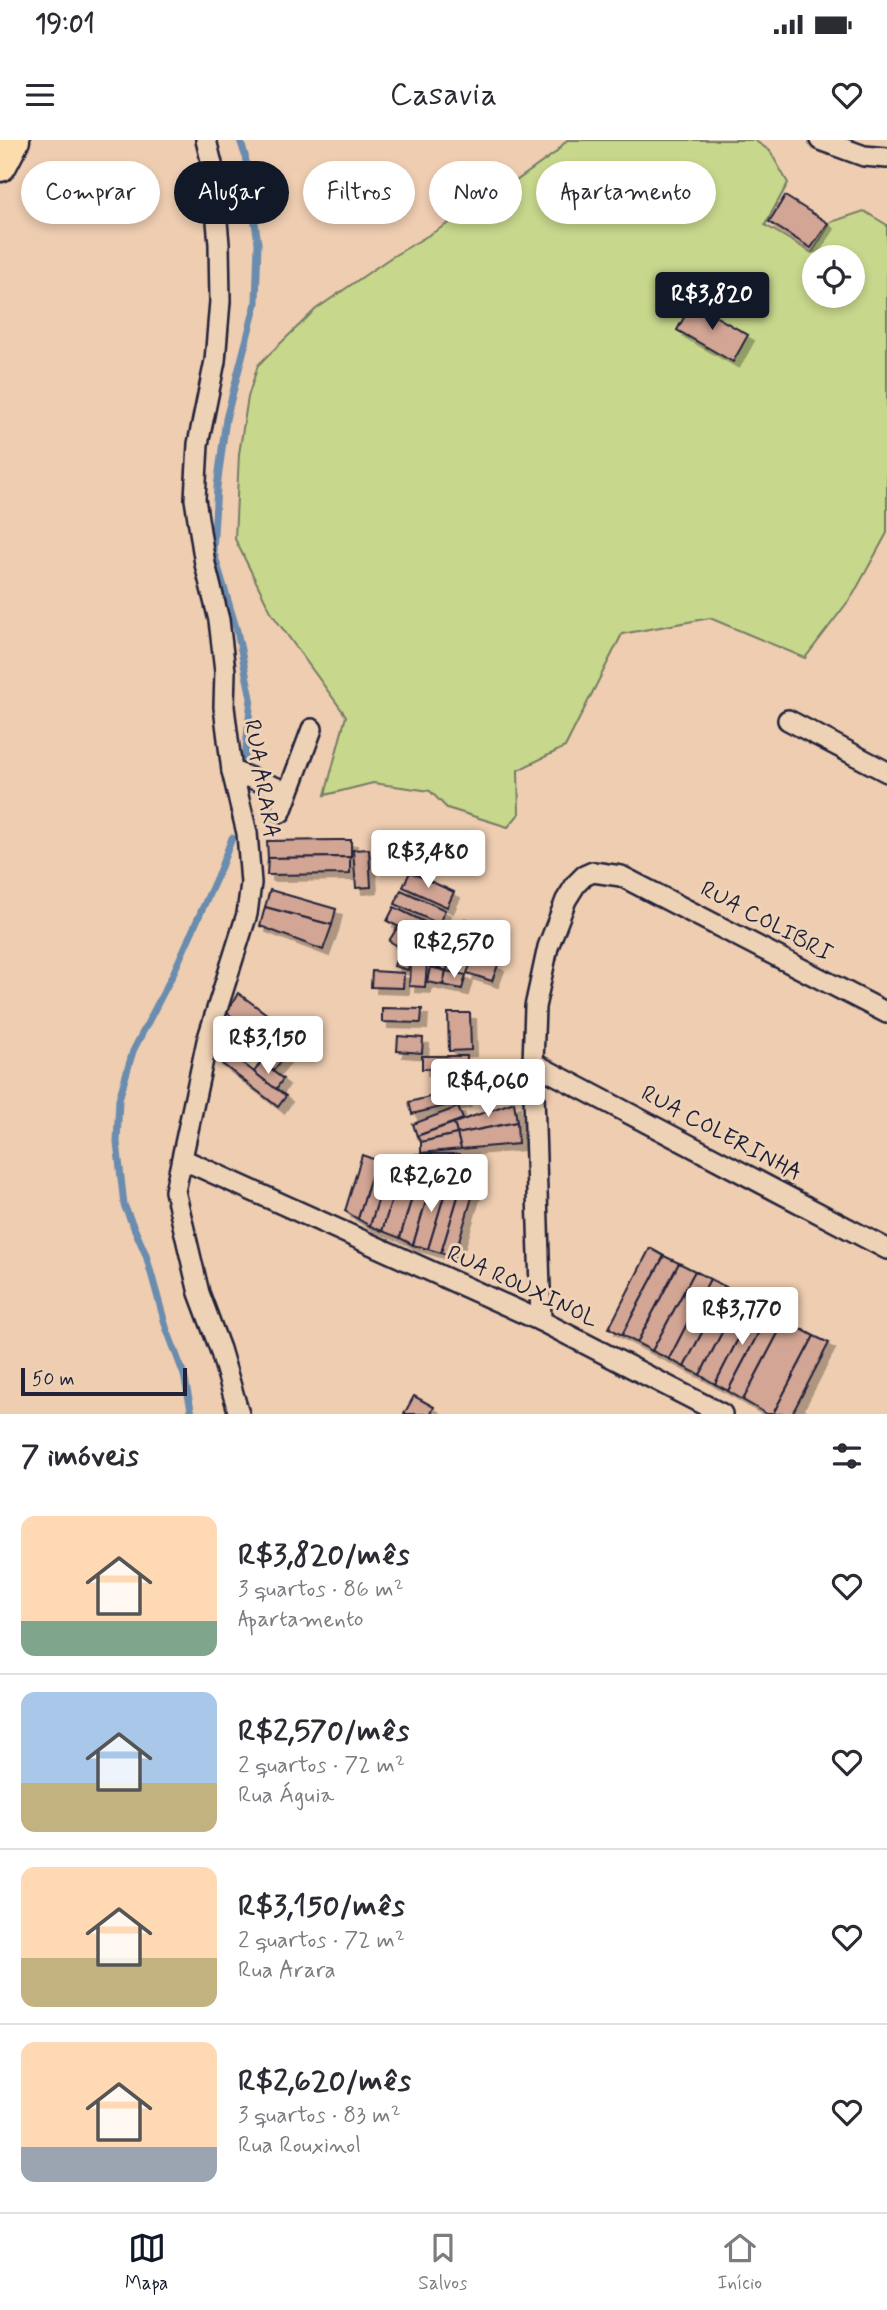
<!DOCTYPE html>
<html lang="pt">
<head>
<meta charset="utf-8">
<style>
  body { margin:0; font-family:Mynerve,sans-serif; background:#f7f7f7; color:#2b2b33; height:100vh; display:flex; flex-direction:column; font-size:26px; white-space:nowrap }
  * { box-sizing:border-box; margin:0 }
  p { font-size:23px; color:#7c7c81 }
  .icon { flex:none; width:38px; height:38px; fill:none; stroke:currentColor; stroke-width:2; stroke-linecap:round; stroke-linejoin:round }
  .map { position:relative; height:1274px; overflow:hidden }
  .drawer { display:flex; flex-direction:column; background:#fff; flex:1 }
  .drawer>* { flex:none }
  .banner { position:absolute; left:21px; top:21px; width:845px; height:63px; display:flex; gap:14px }
  .controls { position:absolute; left:802px; top:105px; display:grid; gap:14px }
  .controls a { display:grid; place-items:center; width:63px; height:63px; border-radius:50%; background:#fff; box-shadow:0 4px 10px #0003; font-size:35px }
  .scale { position:absolute; left:21px; bottom:18px; width:166px; box-sizing:border-box; padding-left:7px; border:4px solid #22223b; border-top:0; font-size:19px; line-height:24px; white-space:nowrap; color:#22223b; -webkit-text-stroke:5px #eed2b5; paint-order:stroke }
  .price { position:absolute; translate:-50% -60px; padding:0 16px; border-radius:7px; background:#fff; color:#222; font-size:23px; line-height:46px; filter:drop-shadow(0 2px 4px #0008) }
  .price::after { content:''; position:absolute; left:50%; top:42px; width:21px; height:16px; margin-left:-10px; background:inherit; clip-path:polygon(0 0,100% 0,50% 100%) }
  .price.active { background:#111827; color:#fff }
  ul { padding:0; list-style:none }
  li { display:flex; align-items:center; gap:21px; height:175px; padding:0 21px }
  li+li { border-top:2px solid #e1e1e2 }
  li span { display:grid; place-items:center; flex:none; width:196px; height:140px; border-radius:14px; color:#555 }
  li>.icon { margin-inline-start:auto }
  span .icon { width:84px; height:84px; fill:#fffc; stroke-width:1 }
  li b { font-size:30px }
  h2 { display:flex; justify-content:space-between; align-items:center; height:84px; padding:0 21px; font-size:30px }
  .chip { padding:0 24px; border-radius:32px; background:#fff; box-shadow:0 4px 10px #0003; font-size:24px; line-height:63px }
  .chip.active { background:#111827; color:#fff }
  .status { display:flex; justify-content:space-between; align-items:center; height:49px; padding:0 35px; background:#fff; direction:ltr }
  .status svg { height:19px; fill:currentColor }
  header { display:flex; justify-content:space-between; align-items:center; height:91px; padding:0 21px; background:#fff; font-size:32px; font-weight:600 }
  .tabs { display:flex; justify-content:space-around; align-items:center; height:98px; border-top:2px solid #e1e1e2; background:#fff; font-size:19px; color:#7c7c81 }
  .tabs a { display:grid; justify-items:center; gap:4px }
  .tabs .active { color:#111827 }
  .map>svg:first-child { display:block }
  .green { fill:#c7d78c; stroke:#747c64; stroke-width:2; fill-rule:evenodd }
  .lines { fill:none; stroke-linecap:round; stroke-linejoin:round }
  .stream { stroke:#6b8cae; stroke-width:7 }
  .building { fill:#d2a594; stroke:#22223b; stroke-width:2; filter:url(#shadow) }
  .minor-casing { stroke:#22223b; stroke-width:24 }
  .trunk-casing { stroke:#22223b; stroke-width:37 }
  .minor { stroke:#eed2b5; stroke-width:19 }
  .trunk { stroke:#fddcac; stroke-width:32 }
  .labels { text-anchor:middle; dominant-baseline:central; stroke-width:6; stroke-linejoin:round; paint-order:stroke }
  .street-label { font-size:23px; fill:#22223b; stroke:#eed2b5 }
</style>
</head>
<body>
<div class="status"><b>19:01</b><svg viewBox="0 0 49 12"><path d="M0 12V9h3v3zM5 12V6h3v6zM10 12V3h3v9zM15 12V0h3v12zM26 1h20v11H26zM47 4h2v5h-2z"/></svg></div>
<header><svg class="icon" aria-label="menu" viewBox="0 0 24 24"><path d="M4 6h16M4 12h16M4 18h16"/></svg>Casavia<svg class="icon" aria-label="heart" viewBox="0 0 24 24"><path d="M12 20l-8-8c-3-5 5-10 8-4 3-6 11-1 8 4z"/></svg></header>
<div class="map">
<svg width="887" height="1274" viewBox="0 0 887 1274">
  <defs>
    <filter id="shadow"><feDropShadow dx="6" dy="6" stdDeviation="0" flood-color="#0004"/></filter>
  </defs>
  <rect width="100%" height="100%" fill="#eecdb1"/>
  <filter id="ink" filterUnits="userSpaceOnUse"><feTurbulence type="fractalNoise" baseFrequency=".0143" numOctaves="2"/><feDisplacementMap in="SourceGraphic" scale="14" xChannelSelector="R" yChannelSelector="G"/><feConvolveMatrix kernelMatrix="1 2 1 2 8 2 1 2 1" color-interpolation-filters="sRGB"/></filter>
  <g filter="url(#ink)">
    <path class="green" d="M567 0H754L770 11 788 43 765 85 812 113 831 82 864 71 887 85V393L853 455 805 518 710 478 622 494 565 607 518 630 519 674 508 687 447 668 430 651 373 643 325 655 346 576 272 474 235 399 239 314 248 257 258 225 316 169 390 118 495 56 555 13ZM814 117H852V156H814Z"/>
    <g class="lines">
      <g class="stream">
        <polyline points="240,0 245,15 258,103 256,163 226,279 217,347 213,410 237,491 251,558 244,628"/>
        <polyline points="192,1274 184,1235 166,1187 146,1115 124,1065 117,1002 119,959 133,911 172,836 219,732 232,698"/>
      </g>
    </g>
    <g class="building">
      <polygon points="785,56 828,83 811,108 769,82"/>
      <polygon points="692,163 748,195 733,222 677,190"/>
      <polygon points="425,697 454,710 447,725 418,712"/>
      <polygon points="336,700 351,700 351,717 268,718 267,701"/>
      <polygon points="369,709 371,747 356,748 353,710"/>
      <polygon points="350,717 350,734 267,735 268,718"/>
      <polygon points="410,732 454,752 447,767 403,747"/>
      <polygon points="270,750 336,769 332,785 265,767"/>
      <polygon points="401,750 445,770 439,784 395,764"/>
      <polygon points="265,767 332,785 323,810 260,786"/>
      <polygon points="394,767 437,788 430,802 387,781"/>
      <polygon points="465,779 487,788 475,816 453,807"/>
      <polygon points="397,788 429,806 421,819 389,801"/>
      <polygon points="433,804 454,814 446,831 425,821"/>
      <polygon points="398,814 411,818 408,830 394,826"/>
      <polygon points="473,817 498,825 492,841 467,833"/>
      <polygon points="411,823 427,825 425,847 409,846"/>
      <polygon points="430,827 446,831 443,845 427,842"/>
      <polygon points="372,831 404,833 403,848 371,847"/>
      <polygon points="446,831 466,835 462,849 443,845"/>
      <polygon points="238,853 290,891 276,909 227,873"/>
      <polygon points="382,868 422,869 421,883 382,882"/>
      <polygon points="227,873 285,916 273,931 221,888"/>
      <polygon points="448,873 470,873 471,910 449,911"/>
      <polygon points="398,896 423,898 422,913 397,911"/>
      <polygon points="224,909 286,956 278,967 216,919"/>
      <polygon points="422,916 467,916 467,928 422,929"/>
      <polygon points="261,922 283,939 276,949 254,932"/>
      <polygon points="462,949 465,961 412,974 409,962"/>
      <polygon points="514,962 517,982 457,994 454,983"/>
      <polygon points="458,967 463,979 417,996 413,984"/>
      <polygon points="517,982 518,1004 461,1009 457,994"/>
      <polygon points="454,983 457,994 421,1002 417,996"/>
      <polygon points="457,994 461,1009 421,1013 421,1002"/>
      <polygon points="415,1014 460,1014 460,1026 415,1027"/>
      <polygon points="362,1015 376,1020 358,1079 345,1071"/>
      <polygon points="374,1029 387,1033 370,1086 358,1079"/>
      <polygon points="401,1029 419,1034 400,1098 382,1091"/>
      <polygon points="387,1033 399,1037 382,1091 370,1086"/>
      <polygon points="419,1034 433,1038 413,1105 400,1098"/>
      <polygon points="433,1038 448,1043 428,1109 413,1105"/>
      <polygon points="448,1043 461,1047 441,1113 428,1109"/>
      <polygon points="461,1047 474,1051 454,1117 441,1113"/>
      <polygon points="650,1108 664,1116 622,1195 609,1188"/>
      <polygon points="664,1116 679,1123 637,1203 622,1195"/>
      <polygon points="679,1123 695,1131 652,1211 637,1203"/>
      <polygon points="695,1131 710,1139 669,1219 652,1211"/>
      <polygon points="710,1139 726,1147 684,1227 669,1219"/>
      <polygon points="726,1147 741,1156 700,1235 684,1227"/>
      <polygon points="741,1156 756,1164 715,1244 700,1235"/>
      <polygon points="756,1164 770,1171 728,1251 715,1244"/>
      <polygon points="770,1171 785,1180 743,1260 728,1251"/>
      <polygon points="785,1180 814,1196 773,1274 767,1274 743,1260"/>
      <polygon points="814,1196 829,1203 792,1274 773,1274"/>
      <polygon points="414,1256 434,1267 431,1274 404,1274"/>
    </g>
    <g class="lines">
      <defs>
        <g id="minor">
          <polyline points="206,0 212,24 219,104 220,161 215,221 198,304 195,359 205,424 219,480 225,531 224,567 232,631 247,693 251,743 247,774 207,901 175,1051 199,1153 220,1209 239,1274"/>
          <polyline points="820,0 864,16 887,18"/>
          <polyline points="788,580 887,632"/>
          <polyline points="232,631 288,652"/>
          <polyline points="281,672 312,589"/>
          <polyline points="533,923 887,1109"/>
          <polyline points="182,1019 541,1181 722,1274"/>
          <polyline points="541,1181 533,923 535,867 548,807 566,760 576,744 584,736 593,732 621,736 887,873"/>
        </g>
        <polyline id="trunk" points="0,25 13,0"/>
      </defs>
      <use href="#minor" class="minor-casing"/>
      <use href="#trunk" class="trunk-casing"/>
      <use href="#minor" class="minor"/>
      <use href="#trunk" class="trunk"/>
    </g>
  </g>
  <g class="labels">
    <g class="street-label">
      <text transform="translate(261 639) rotate(80)">RUA ARARA</text>
      <text transform="translate(766 782) rotate(28)">RUA COLIBRI</text>
      <text transform="translate(721 994) rotate(28)">RUA COLERINHA</text>
      <text transform="translate(522 1147) rotate(25)">RUA ROUXINOL</text>
    </g>
  </g>
</svg>
<div class="controls">
<a><svg class="icon" aria-label="locate" viewBox="0 0 24 24"><circle cx="12" cy="12" r="6"/><path d="M12 2v4M12 18v4M2 12h4M18 12h4"/></svg></a>
</div>
<div class="scale">50 m</div>
<b class="price active" style="left:712px;top:192px">R$3,820</b>
<b class="price" style="left:428px;top:750px">R$3,480</b>
<b class="price" style="left:454px;top:840px">R$2,570</b>
<b class="price" style="left:268px;top:936px">R$3,150</b>
<b class="price" style="left:488px;top:979px">R$4,060</b>
<b class="price" style="left:431px;top:1074px">R$2,620</b>
<b class="price" style="left:742px;top:1207px">R$3,770</b>
<div class="banner">
<a class="chip">Comprar</a>
<a class="chip active">Alugar</a>
<a class="chip">Filtros</a>
<a class="chip">Novo</a>
<a class="chip">Apartamento</a>
</div>
</div>
<section class="drawer">
<h2>7 imóveis<svg class="icon" aria-label="filters" viewBox="0 0 24 24"><path d="M4 7h16M4 17h16"/><circle cx="9" cy="7" r="2"/><circle cx="15" cy="17" r="2"/></svg></h2>
<ul>
<li><span style="background:linear-gradient(#ffd9b3 75%,#7fa58c 0)"><svg class="icon" aria-label="home" viewBox="0 0 24 24"><path d="M3 11l9-7 9 7M6 9v11h12V9"/></svg></span><div><b>R$3,820/mês</b><p>3 quartos · 86 m²</p><p>Apartamento</p></div><svg class="icon" aria-label="heart" viewBox="0 0 24 24"><path d="M12 20l-8-8c-3-5 5-10 8-4 3-6 11-1 8 4z"/></svg></li>
<li><span style="background:linear-gradient(#a9c7e8 65%,#c2b280 0)"><svg class="icon" aria-label="home" viewBox="0 0 24 24"><path d="M3 11l9-7 9 7M6 9v11h12V9"/></svg></span><div><b>R$2,570/mês</b><p>2 quartos · 72 m²</p><p>Rua Águia</p></div><svg class="icon" aria-label="heart" viewBox="0 0 24 24"><path d="M12 20l-8-8c-3-5 5-10 8-4 3-6 11-1 8 4z"/></svg></li>
<li><span style="background:linear-gradient(#ffd9b3 65%,#c2b280 0)"><svg class="icon" aria-label="home" viewBox="0 0 24 24"><path d="M3 11l9-7 9 7M6 9v11h12V9"/></svg></span><div><b>R$3,150/mês</b><p>2 quartos · 72 m²</p><p>Rua Arara</p></div><svg class="icon" aria-label="heart" viewBox="0 0 24 24"><path d="M12 20l-8-8c-3-5 5-10 8-4 3-6 11-1 8 4z"/></svg></li>
<li><span style="background:linear-gradient(#ffd9b3 75%,#9aa5b1 0)"><svg class="icon" aria-label="home" viewBox="0 0 24 24"><path d="M3 11l9-7 9 7M6 9v11h12V9"/></svg></span><div><b>R$2,620/mês</b><p>3 quartos · 83 m²</p><p>Rua Rouxinol</p></div><svg class="icon" aria-label="heart" viewBox="0 0 24 24"><path d="M12 20l-8-8c-3-5 5-10 8-4 3-6 11-1 8 4z"/></svg></li>
</ul>
</section>
<nav class="tabs">
<a class="active"><svg class="icon" aria-label="map" viewBox="0 0 24 24"><path d="M3 6l6-2 6 2 6-2v14l-6 2-6-2-6 2zM9 4v14M15 6v14"/></svg>Mapa</a>
<a><svg class="icon" aria-label="saved" viewBox="0 0 24 24"><path d="M7 4h10v16l-5-4-5 4z"/></svg>Salvos</a>
<a><svg class="icon" aria-label="home" viewBox="0 0 24 24"><path d="M3 11l9-7 9 7M6 9v11h12V9"/></svg>Início</a>
</nav>
</body>
</html>
